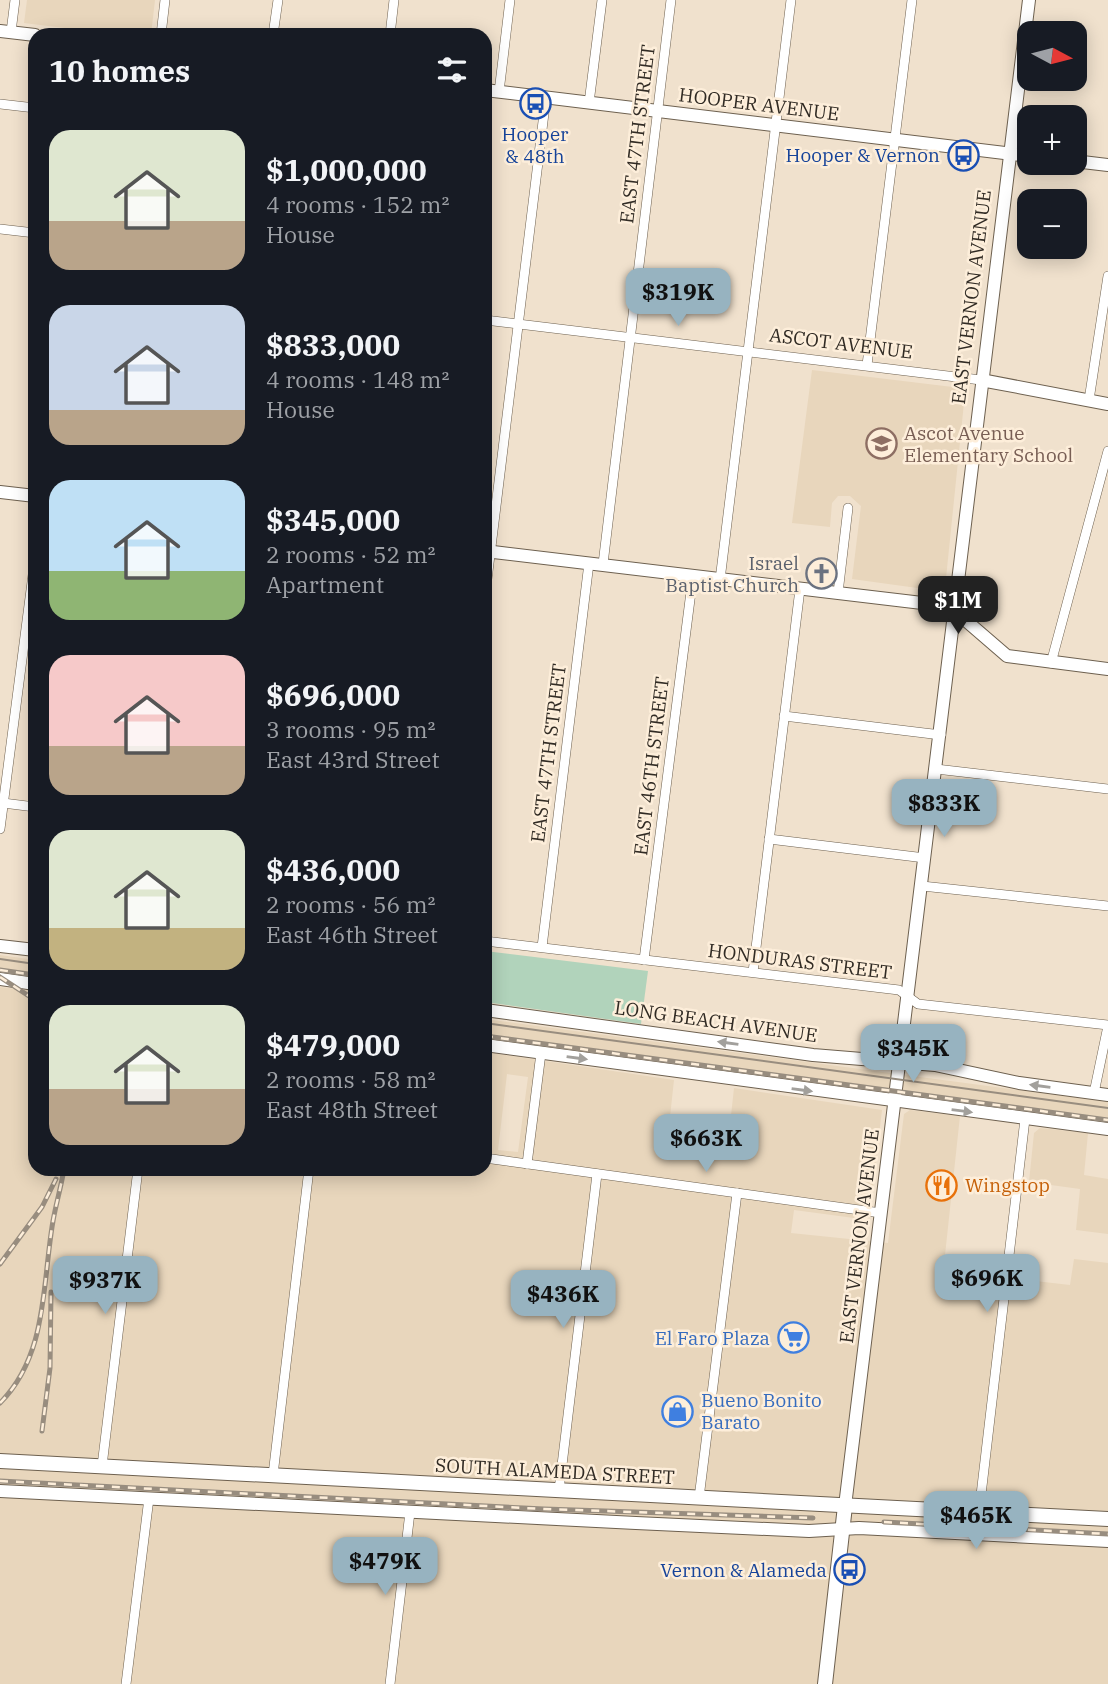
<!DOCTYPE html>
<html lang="en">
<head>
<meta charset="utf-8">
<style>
  body { margin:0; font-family:"IBM Plex Serif",serif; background:#242831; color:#f1f3f6; height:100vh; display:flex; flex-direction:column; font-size:26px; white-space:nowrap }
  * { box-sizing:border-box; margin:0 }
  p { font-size:23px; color:#9ea1a6 }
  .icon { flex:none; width:38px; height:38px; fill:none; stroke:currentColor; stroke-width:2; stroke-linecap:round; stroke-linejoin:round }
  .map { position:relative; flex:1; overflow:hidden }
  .drawer { position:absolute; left:28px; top:28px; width:464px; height:1148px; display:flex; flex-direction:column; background:#171b24; border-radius:21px; box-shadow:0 4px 18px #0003 }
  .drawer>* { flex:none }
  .needle { width:46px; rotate:97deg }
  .fabs { position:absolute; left:1017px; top:21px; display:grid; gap:14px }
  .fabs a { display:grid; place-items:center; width:70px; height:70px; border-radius:14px; background:#171b24; box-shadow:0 4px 18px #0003; font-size:35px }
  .price { position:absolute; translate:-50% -60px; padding:0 16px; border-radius:14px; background:#97b3c0; color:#111; font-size:23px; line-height:46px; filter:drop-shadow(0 2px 4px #0008) }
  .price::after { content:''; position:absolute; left:50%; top:42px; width:21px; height:16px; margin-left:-10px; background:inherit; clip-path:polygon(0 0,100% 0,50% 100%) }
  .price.selected { background:#222; color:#fff }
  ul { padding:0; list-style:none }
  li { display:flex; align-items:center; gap:21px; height:175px; padding:0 21px }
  li span { display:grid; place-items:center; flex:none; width:196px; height:140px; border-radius:21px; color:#555 }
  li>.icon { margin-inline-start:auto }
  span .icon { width:84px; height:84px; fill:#fffc; stroke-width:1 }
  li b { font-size:30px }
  h2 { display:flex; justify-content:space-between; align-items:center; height:84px; padding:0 21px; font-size:30px }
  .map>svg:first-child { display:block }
  .built { fill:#e8d6bc; fill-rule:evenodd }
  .green { fill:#b1d3bb }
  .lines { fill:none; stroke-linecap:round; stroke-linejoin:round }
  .street-casing { stroke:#6d604f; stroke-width:10 }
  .secondary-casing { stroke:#6d604f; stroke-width:14 }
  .primary-casing { stroke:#6d604f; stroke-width:16 }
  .street { stroke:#fff; stroke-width:9 }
  .secondary { stroke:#fff; stroke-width:12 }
  .primary { stroke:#fff; stroke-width:14 }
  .tram { stroke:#988d7f; stroke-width:2 }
  .rail-casing { stroke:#988d7f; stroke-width:5 }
  .rail { stroke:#fdeeda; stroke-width:2.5; stroke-dasharray:8; stroke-linecap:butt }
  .oneway { fill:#a2a09c }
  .labels { text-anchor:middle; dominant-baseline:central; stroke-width:5; stroke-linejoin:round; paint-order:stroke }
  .street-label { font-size:19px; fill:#312b24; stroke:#fdeeda }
  .transit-label { font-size:19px; fill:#164399; stroke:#fdeeda; text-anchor:end }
  .education-label { font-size:19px; fill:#785e54; stroke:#fdeeda; text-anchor:start }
  .worship-label { font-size:19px; fill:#5b616d; stroke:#fdeeda; text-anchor:end }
  .food-label { font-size:19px; fill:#c56008; stroke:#fdeeda; text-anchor:start }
  .shop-label { font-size:19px; fill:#366cbe; stroke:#fdeeda; text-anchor:end }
</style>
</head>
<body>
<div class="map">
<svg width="1108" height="1684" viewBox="0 0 1108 1684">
  <rect width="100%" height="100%" fill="#f0e1cd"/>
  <g class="built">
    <polygon points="27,0 155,0 151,35 121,35 24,23"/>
    <polygon points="812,370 961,388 965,393 945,588 939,591 852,579 861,506 850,496 838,496 832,503 830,527 792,523"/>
    <polygon points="0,955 35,960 35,980 0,975"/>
    <path d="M0 987 35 991V1169H485V1052L674 1080 669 1126 703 1132 729 1134 734 1088 882 1110 869 1220 794 1210 791 1233 888 1243 904 1114 910 1110 960 1116 945 1255 1001 1263 1000 1277 1070 1285 1074 1259 1108 1263V1684H0ZM507 1074 528 1077 518 1152 498 1150Z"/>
    <polygon points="485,1019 1108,1102 1108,1124 485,1038"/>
    <polygon points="1040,1128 1088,1133 1084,1175 1108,1179 1108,1234 1076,1230 1080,1189 1029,1182 1034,1133"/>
  </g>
  <polygon class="green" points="485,951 648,971 641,1024 485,1002"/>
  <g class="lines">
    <defs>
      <g id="street">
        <polyline points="11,32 15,0"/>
        <polyline points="161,35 165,0"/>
        <polyline points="273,35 278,0"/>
        <polyline points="390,35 394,0"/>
        <polyline points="499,92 510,0"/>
        <polyline points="589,103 602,0"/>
        <polyline points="0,104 35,108"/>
        <polyline points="0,229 35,233"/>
        <polyline points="485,320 981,380"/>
        <polyline points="867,365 912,0"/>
        <polyline points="1089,400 1108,276"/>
        <polyline points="603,564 671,0"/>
        <polyline points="720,580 791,0"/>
        <polyline points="838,593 848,508"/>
        <polyline points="485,596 546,97"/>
        <polyline points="1051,663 1108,451"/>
        <polyline points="784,716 941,735"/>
        <polyline points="936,769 1108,789"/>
        <polyline points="3,803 35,807"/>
        <polyline points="0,829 35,559"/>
        <polyline points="769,839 925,858"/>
        <polyline points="922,886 1108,906"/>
        <polyline points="485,941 899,990 918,1004 1108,1025"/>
        <polyline points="542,947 589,563"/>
        <polyline points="644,960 693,576"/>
        <polyline points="753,972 800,589"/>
        <polyline points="1094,1093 1108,1026"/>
        <polyline points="485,1158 881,1213"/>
        <polyline points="527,1164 541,1053"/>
        <polyline points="102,1466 138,1169"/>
        <polyline points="273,1475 309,1169"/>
        <polyline points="559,1490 597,1174"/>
        <polyline points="699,1498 737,1193"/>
        <polyline points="979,1512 1025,1119"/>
        <polyline points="126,1684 149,1498"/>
        <polyline points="390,1684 410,1512"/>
      </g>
      <g id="secondary">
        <polyline points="0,31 35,35"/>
        <polyline points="485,90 1029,156"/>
        <polyline points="1074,161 1108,165"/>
        <polyline points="981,380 1108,404"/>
        <polyline points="0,492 35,496"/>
        <polyline points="485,551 939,605 956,612 1007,656 1108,669"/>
        <polyline points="0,946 35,950"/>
        <polyline points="0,979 35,984"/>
        <polyline points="485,1010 813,1055 935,1065 1019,1083 1108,1095"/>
        <polyline points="485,1045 1108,1129"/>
        <polyline points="0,1491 636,1523 809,1531 859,1528 1108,1541"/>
        <polyline points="845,1506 1029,0"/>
      </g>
      <g id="primary">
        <polyline points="0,1461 1108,1519"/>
        <polyline points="825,1684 845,1506"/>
      </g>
    </defs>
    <use href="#street" class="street-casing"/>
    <use href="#secondary" class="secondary-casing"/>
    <use href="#primary" class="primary-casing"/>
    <use href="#street" class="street"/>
    <use href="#secondary" class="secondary"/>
    <use href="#primary" class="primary"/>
    <g class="tram">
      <polyline points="0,959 35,964"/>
      <polyline points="485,1023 1108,1108"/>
    </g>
    <defs>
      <g id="rail">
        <polyline points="0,970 35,975"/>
        <polyline points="0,977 35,1000"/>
        <polyline points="485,1036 1108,1120"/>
        <polyline points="0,1264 42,1207 56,1179"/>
        <path d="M0 1403C48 1355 42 1284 53 1221 56 1204 61 1187 64 1169"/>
        <polyline points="42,1431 50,1368 51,1292"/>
        <polyline points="0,1481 544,1509 813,1518"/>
        <polyline points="884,1522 1108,1534"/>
      </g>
    </defs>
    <use href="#rail" class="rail-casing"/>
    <use href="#rail" class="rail"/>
  </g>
  <defs><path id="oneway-solid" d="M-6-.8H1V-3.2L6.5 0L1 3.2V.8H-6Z" transform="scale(1.75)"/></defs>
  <g class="oneway">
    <use href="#oneway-solid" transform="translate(728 1043) rotate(-172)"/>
    <use href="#oneway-solid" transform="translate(577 1058) rotate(8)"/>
    <use href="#oneway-solid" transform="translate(1040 1086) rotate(-172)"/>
    <use href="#oneway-solid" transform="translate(802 1090) rotate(8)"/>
    <use href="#oneway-solid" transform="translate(962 1111) rotate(7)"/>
  </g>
  <defs>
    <symbol id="bus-ring" viewBox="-11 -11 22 22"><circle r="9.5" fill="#fdeeda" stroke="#1a4fb4" stroke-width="1.5"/><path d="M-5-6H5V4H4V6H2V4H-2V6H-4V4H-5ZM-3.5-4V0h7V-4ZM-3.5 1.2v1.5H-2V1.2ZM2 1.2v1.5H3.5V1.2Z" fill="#1a4fb4"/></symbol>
    <symbol id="school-ring" viewBox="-11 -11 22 22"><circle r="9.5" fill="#fdeeda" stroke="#8d6e63" stroke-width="1.5"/><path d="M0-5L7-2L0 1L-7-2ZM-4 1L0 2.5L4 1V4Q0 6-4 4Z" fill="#8d6e63"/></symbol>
    <symbol id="church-ring" viewBox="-11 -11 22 22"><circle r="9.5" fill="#fdeeda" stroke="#6b7280" stroke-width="1.5"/><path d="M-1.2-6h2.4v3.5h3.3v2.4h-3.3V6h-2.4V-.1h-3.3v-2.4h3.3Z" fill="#6b7280"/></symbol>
    <symbol id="restaurant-ring" viewBox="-11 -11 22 22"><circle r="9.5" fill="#fdeeda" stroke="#e8710a" stroke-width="1.5"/><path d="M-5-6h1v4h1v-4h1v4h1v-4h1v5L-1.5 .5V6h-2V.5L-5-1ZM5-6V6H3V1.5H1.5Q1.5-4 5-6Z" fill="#e8710a"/></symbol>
    <symbol id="supermarket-ring" viewBox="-11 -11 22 22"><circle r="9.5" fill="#fdeeda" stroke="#3f7fe0" stroke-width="1.5"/><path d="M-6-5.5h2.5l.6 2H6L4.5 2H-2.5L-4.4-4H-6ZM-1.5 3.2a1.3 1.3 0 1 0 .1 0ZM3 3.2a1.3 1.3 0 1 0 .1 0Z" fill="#3f7fe0"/></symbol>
    <symbol id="shop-ring" viewBox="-11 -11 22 22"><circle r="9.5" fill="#fdeeda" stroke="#3f7fe0" stroke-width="1.5"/><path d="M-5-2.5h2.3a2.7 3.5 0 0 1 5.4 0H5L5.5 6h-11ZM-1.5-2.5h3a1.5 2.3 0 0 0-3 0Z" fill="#3f7fe0"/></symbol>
  </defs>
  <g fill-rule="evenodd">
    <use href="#bus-ring" x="518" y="86" width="35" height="35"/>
    <use href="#bus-ring" x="946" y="138" width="35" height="35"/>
    <use href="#school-ring" x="864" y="426" width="35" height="35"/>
    <use href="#church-ring" x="804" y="556" width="35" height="35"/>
    <use href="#restaurant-ring" x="924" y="1168" width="35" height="35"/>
    <use href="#supermarket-ring" x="776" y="1320" width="35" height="35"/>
    <use href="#shop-ring" x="660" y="1394" width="35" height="35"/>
    <use href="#bus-ring" x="832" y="1552" width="35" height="35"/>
  </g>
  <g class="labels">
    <g class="street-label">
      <text transform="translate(759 104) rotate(7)">HOOPER AVENUE</text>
      <text transform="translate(637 134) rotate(-83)">EAST 47TH STREET</text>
      <text transform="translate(971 297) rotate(-83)">EAST VERNON AVENUE</text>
      <text transform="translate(841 343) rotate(7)">ASCOT AVENUE</text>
      <text transform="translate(548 753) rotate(-83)">EAST 47TH STREET</text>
      <text transform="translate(651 766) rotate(-83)">EAST 46TH STREET</text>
      <text transform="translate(800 961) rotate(7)">HONDURAS STREET</text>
      <text transform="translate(716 1021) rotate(8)">LONG BEACH AVENUE</text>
      <text transform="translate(859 1236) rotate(-83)">EAST VERNON AVENUE</text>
      <text transform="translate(555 1471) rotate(3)">SOUTH ALAMEDA STREET</text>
    </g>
    <g class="transit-label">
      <text x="535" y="134" text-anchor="middle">Hooper<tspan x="535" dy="22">&amp; 48th</tspan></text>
      <text x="940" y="155">Hooper &amp; Vernon</text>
      <text x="827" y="1570">Vernon &amp; Alameda</text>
    </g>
    <g class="education-label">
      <text x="904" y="433">Ascot Avenue<tspan x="904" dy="22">Elementary School</tspan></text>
    </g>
    <g class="worship-label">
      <text x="799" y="563">Israel<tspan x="799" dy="22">Baptist Church</tspan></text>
    </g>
    <g class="food-label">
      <text x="965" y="1185">Wingstop</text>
    </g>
    <g class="shop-label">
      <text x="770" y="1338">El Faro Plaza</text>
      <text x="701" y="1400" text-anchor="start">Bueno Bonito<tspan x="701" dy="22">Barato</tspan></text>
    </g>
  </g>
</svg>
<div class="fabs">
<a><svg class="needle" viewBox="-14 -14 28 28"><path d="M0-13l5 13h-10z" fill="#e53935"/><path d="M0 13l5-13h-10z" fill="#9ea1a6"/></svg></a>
<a>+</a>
<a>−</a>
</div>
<b class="price" style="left:678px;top:328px">$319K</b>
<b class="price selected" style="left:958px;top:636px">$1M</b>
<b class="price" style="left:944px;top:839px">$833K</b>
<b class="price" style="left:913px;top:1084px">$345K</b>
<b class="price" style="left:706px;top:1174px">$663K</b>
<b class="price" style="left:987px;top:1314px">$696K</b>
<b class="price" style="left:105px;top:1316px">$937K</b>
<b class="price" style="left:563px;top:1330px">$436K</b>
<b class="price" style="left:976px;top:1551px">$465K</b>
<b class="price" style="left:385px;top:1597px">$479K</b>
<section class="drawer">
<h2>10 homes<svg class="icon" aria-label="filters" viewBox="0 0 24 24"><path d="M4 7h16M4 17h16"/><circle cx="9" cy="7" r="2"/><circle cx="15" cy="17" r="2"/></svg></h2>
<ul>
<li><span style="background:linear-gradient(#dfe7d0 65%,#b9a48a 0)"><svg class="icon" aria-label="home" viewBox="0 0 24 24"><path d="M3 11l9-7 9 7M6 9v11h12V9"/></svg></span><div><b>$1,000,000</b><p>4 rooms · 152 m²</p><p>House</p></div></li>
<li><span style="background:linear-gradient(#c9d6e8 75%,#b9a48a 0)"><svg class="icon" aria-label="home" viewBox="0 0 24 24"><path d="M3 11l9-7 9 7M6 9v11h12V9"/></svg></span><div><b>$833,000</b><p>4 rooms · 148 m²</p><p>House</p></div></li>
<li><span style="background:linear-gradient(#bfe0f5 65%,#8fb573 0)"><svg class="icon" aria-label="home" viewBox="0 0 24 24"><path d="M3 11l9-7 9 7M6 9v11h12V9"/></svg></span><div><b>$345,000</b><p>2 rooms · 52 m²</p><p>Apartment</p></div></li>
<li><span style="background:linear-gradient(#f6c9c9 65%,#b9a48a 0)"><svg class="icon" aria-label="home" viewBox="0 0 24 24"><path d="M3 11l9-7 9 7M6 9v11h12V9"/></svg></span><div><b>$696,000</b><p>3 rooms · 95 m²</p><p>East 43rd Street</p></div></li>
<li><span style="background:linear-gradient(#dfe7d0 70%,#c2b280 0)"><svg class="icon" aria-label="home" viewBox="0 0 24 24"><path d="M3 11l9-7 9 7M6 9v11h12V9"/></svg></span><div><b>$436,000</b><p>2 rooms · 56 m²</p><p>East 46th Street</p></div></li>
<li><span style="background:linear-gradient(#dfe7d0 60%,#b9a48a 0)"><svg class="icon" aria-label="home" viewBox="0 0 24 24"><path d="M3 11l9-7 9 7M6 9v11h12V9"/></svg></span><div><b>$479,000</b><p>2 rooms · 58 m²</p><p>East 48th Street</p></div></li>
</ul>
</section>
</div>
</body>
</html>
